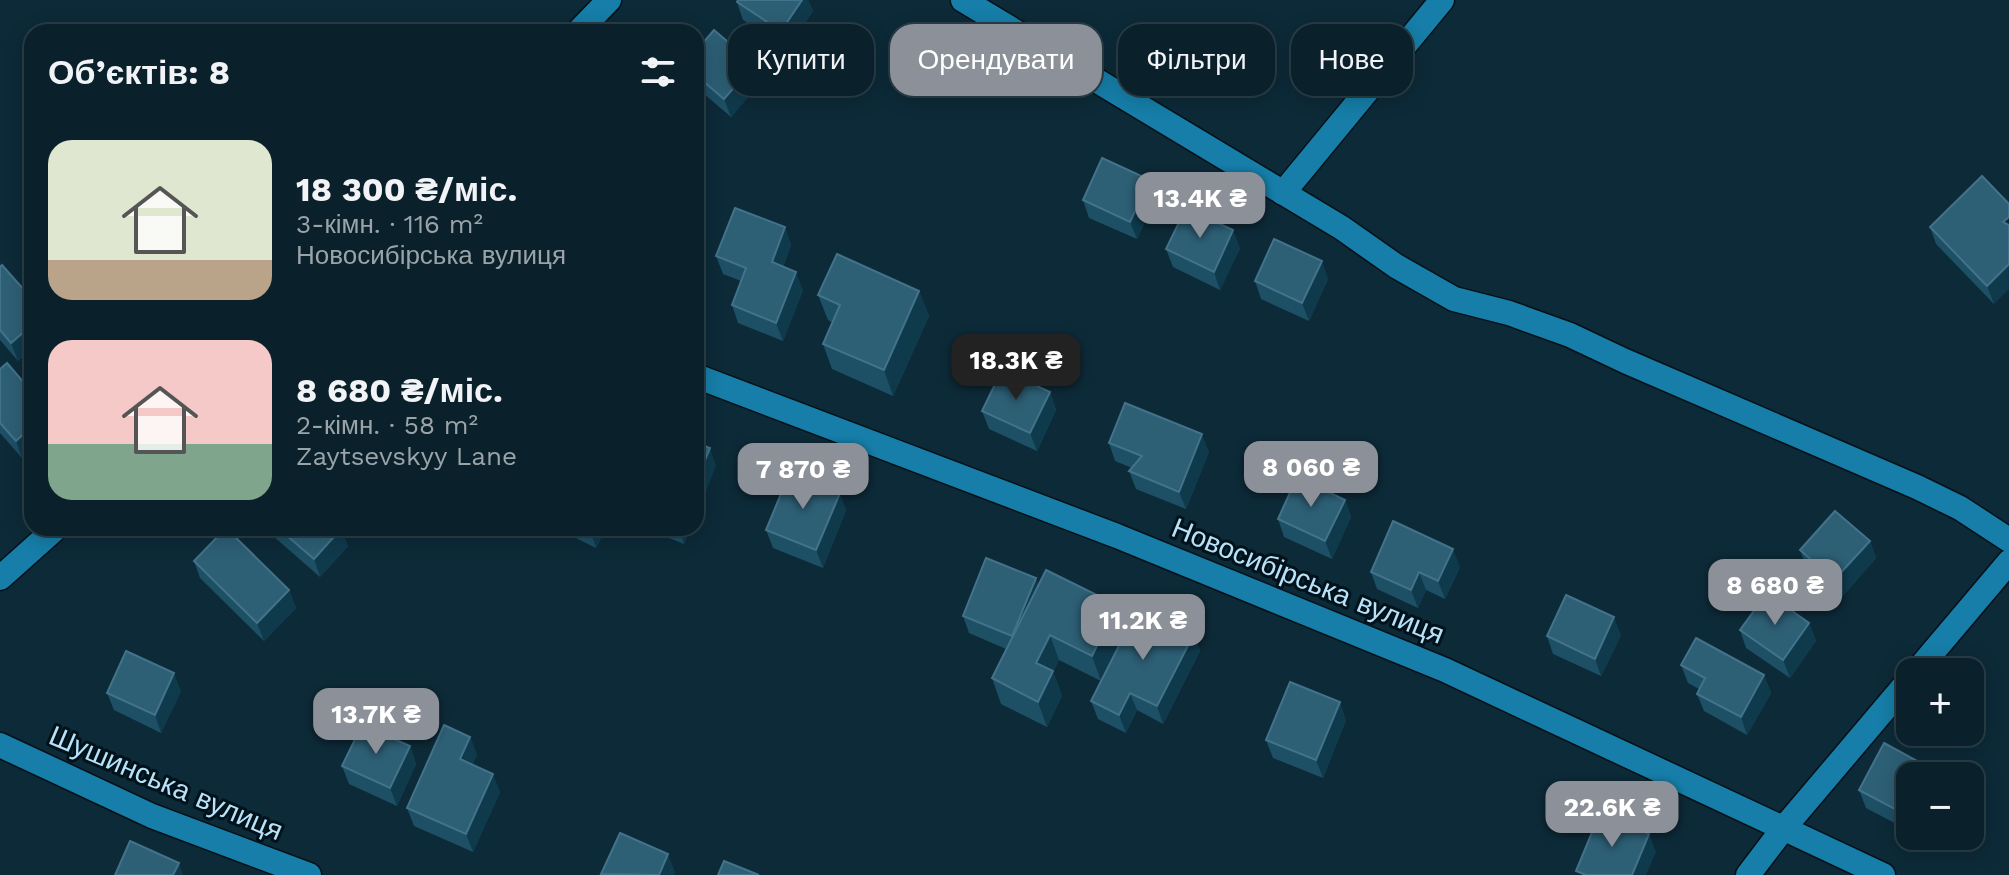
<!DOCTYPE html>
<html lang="uk">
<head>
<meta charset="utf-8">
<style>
  body { margin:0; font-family:"Work Sans",sans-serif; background:#132832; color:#f1f3f6; height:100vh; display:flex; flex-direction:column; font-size:30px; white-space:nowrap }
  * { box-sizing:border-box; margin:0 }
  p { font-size:26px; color:#99a3a8 }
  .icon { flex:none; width:44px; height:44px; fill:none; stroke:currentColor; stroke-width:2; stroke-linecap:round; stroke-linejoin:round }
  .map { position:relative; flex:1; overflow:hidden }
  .panel { position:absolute; left:24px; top:24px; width:680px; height:512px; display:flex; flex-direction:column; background:#0a202a; border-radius:24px; box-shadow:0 4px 20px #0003,0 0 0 2px #2a3e47 }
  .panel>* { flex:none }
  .top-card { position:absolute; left:728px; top:24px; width:760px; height:72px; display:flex; gap:16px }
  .buttons { position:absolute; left:1896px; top:658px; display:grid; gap:16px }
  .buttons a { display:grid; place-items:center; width:88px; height:88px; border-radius:16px; background:#0a202a; box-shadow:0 4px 20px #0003,0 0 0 2px #2a3e47; font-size:40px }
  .price { position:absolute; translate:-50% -68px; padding:0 18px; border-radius:16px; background:#8c9099; color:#fff; font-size:26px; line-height:52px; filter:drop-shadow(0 2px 4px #0008) }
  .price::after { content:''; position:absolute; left:50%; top:48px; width:24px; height:18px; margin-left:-12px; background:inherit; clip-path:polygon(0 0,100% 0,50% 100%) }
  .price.current { background:#222; color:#fff }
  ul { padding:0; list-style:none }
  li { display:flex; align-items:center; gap:24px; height:200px; padding:0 24px }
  li span { display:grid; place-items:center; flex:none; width:224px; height:160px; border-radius:24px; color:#555 }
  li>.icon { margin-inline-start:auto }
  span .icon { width:96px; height:96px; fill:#fffc; stroke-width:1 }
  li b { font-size:34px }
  h2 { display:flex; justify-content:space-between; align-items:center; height:96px; padding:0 24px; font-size:34px }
  .tag { padding:0 28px; border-radius:24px; background:#0a202a; box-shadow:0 4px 20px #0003,0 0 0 2px #2a3e47; font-size:28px; line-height:72px }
  .tag.current { background:#8c9099; color:#fff }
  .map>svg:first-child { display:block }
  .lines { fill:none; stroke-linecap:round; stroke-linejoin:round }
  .street-casing { stroke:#061117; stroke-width:27 }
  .secondary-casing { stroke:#061117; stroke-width:27 }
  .street { stroke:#167ea8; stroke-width:24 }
  .secondary { stroke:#167ea8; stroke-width:24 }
  .wall { fill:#1d4f65 }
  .shaded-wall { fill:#0f3a4c }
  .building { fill:#2d5f75; stroke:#43738a; stroke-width:2 }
  .labels { text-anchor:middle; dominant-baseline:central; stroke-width:6; stroke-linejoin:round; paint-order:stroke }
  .street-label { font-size:28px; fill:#b8e2f9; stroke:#01121b }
</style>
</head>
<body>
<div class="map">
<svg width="2009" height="875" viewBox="0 0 2009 875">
  <rect width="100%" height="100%" fill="#0d2a38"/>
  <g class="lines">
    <defs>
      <g id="street">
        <polyline points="963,0 1342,228 1396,266 1454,299 1509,313 1570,335 1625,361 1917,487 1960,508 2009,540"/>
        <polyline points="578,32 609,0"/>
        <polyline points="1283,193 1442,0"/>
        <polyline points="696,376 1117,536 1445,670 1883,875"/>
        <polyline points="0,578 56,528"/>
        <polyline points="0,745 152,816 309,875"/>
      </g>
      <g id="secondary">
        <polyline points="1916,672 2009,562"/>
        <polyline points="1748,875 1783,829 1910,679"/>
      </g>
    </defs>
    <use href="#street" class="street-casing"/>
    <use href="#secondary" class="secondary-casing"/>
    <use href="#street" class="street"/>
    <use href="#secondary" class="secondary"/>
  </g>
  <g class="wall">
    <polygon points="738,0 808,0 813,11 787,49 743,20 737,2"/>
    <polygon points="696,51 761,82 731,117 696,87"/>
    <polygon points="1982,176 1994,304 1936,244 1930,227"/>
    <polygon points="1150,180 1156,198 1137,239 1089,218 1083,200"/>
    <polygon points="785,227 791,245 783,267 803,290 783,341 738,323 732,305 741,281 723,274 716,256"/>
    <polygon points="1240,248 1220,290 1173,267 1166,249"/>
    <polygon points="0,267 32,299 32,348 18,361 0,340"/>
    <polygon points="1328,279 1309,321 1261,299 1255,281"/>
    <polygon points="919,291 929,316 893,396 832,369 823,344 833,323 828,320 818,295"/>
    <polygon points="0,369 22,458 0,433"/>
    <polygon points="1050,392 1056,410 1037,451 989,429 982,411"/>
    <polygon points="1109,443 1209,452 1186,509 1136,489 1129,471 1132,468 1115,461"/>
    <polygon points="1345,500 1351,517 1332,559 1284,537 1278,519"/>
    <polygon points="846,510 823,568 773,548 766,530"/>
    <polygon points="264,528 340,528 348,546 320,577"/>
    <polygon points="568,528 606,528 596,548 570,535"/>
    <polygon points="644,528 691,528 684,544"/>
    <polygon points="1870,541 1876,558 1841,598 1807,568 1800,550"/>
    <polygon points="194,561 289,590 296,608 264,641 200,578"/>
    <polygon points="1460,567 1445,599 1426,590 1418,608 1377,589 1371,572"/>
    <polygon points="1036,578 1038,584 1126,630 1101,681 1059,660 1053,672 1062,696 1047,727 1001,704 992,678 1006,649 969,633 963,616"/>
    <polygon points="1809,623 1816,641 1790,678 1746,648 1740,630"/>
    <polygon points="1194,634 1200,651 1163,724 1137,710 1126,733 1098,719 1091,701"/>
    <polygon points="1621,635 1601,676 1553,654 1547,636"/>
    <polygon points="1681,665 1764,675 1771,693 1747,735 1704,711 1697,694 1699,689 1688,683"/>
    <polygon points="181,691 161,733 114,710 107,693"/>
    <polygon points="1346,720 1323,778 1273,758 1266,740"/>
    <polygon points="470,737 477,755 472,765 500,792 473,852 414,826 407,808"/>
    <polygon points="410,746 416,764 397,806 349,784 342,766"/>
    <polygon points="1910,776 1910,831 1866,808 1859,790"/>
  </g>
  <g class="shaded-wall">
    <polygon points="802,0 808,0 813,11 787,49 781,31"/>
    <polygon points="754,64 761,82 731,117 724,99"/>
    <polygon points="1150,180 1156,198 1137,239 1130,222"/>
    <polygon points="785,227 791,245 778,280 772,262"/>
    <polygon points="1233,230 1240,248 1220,290 1214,272"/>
    <polygon points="1322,261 1328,279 1309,321 1302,303"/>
    <polygon points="2009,264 2009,289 1994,304 1987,286"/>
    <polygon points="796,272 803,290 783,341 776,323"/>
    <polygon points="919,291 929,316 893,396 884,370"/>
    <polygon points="32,325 32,348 18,361 11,343"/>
    <polygon points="1050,392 1056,410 1037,451 1030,433"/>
    <polygon points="32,426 32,450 22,458 16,441"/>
    <polygon points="1202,434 1209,452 1186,509 1179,492"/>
    <polygon points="710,448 716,466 696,516 696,482"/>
    <polygon points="840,493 846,510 823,568 816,550"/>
    <polygon points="1345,500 1351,517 1332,559 1325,541"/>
    <polygon points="591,528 606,528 596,548 590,530"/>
    <polygon points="679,528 691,528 684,544"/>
    <polygon points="341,529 348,546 320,577 314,559"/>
    <polygon points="1870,541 1876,558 1841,598 1834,580"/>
    <polygon points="1453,549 1460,567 1445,599 1438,581"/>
    <polygon points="1419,572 1426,590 1418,608 1411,590"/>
    <polygon points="1036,578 1043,596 1012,636"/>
    <polygon points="289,590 296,608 264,641 257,623"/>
    <polygon points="1117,605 1126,630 1101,681 1092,656"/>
    <polygon points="1614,617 1621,635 1601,676 1595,659"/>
    <polygon points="1809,623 1816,641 1790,678 1783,660"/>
    <polygon points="1194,634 1200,651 1163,724 1157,706"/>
    <polygon points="1050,635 1059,660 1053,672 1062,696 1047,727 1038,702 1036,663"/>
    <polygon points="174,673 181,691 161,733 155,715"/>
    <polygon points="1764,675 1771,693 1747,735 1741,717"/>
    <polygon points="1130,693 1137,710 1126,733 1119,715"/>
    <polygon points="1340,702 1346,720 1323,778 1316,760"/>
    <polygon points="470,737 477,755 467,777 460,759"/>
    <polygon points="410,746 416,764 397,806 390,788"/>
    <polygon points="1930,768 1933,776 1926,776"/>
    <polygon points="493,774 500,792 473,852 466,834"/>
    <polygon points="1910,807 1910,827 1906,815"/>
    <polygon points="1649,834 1656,852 1646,875 1632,875"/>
    <polygon points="668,854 675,872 674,875 659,875"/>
    <polygon points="179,863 183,875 173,875"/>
  </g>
  <g class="building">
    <polygon points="738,0 802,0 781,31 737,2"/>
    <polygon points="714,30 754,64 724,99 696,75 696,51"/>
    <polygon points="1102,158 1150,180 1130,222 1083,200"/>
    <polygon points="1982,176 2009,204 2009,217 2003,222 2009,225 2009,264 1987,286 1930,227"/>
    <polygon points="735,208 785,227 772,262 796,272 776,323 732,305 746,268 716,256"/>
    <polygon points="1186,208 1233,230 1214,272 1166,249"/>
    <polygon points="1274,239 1322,261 1302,303 1255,281"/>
    <polygon points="837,254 919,291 884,370 823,344 840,305 818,295"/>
    <polygon points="2,265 32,299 32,325 11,343 0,330 0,267"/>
    <polygon points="7,363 32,392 32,426 16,441 0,423 0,369"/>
    <polygon points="1002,370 1050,392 1030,433 982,411"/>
    <polygon points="1125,403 1202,434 1179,492 1129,471 1142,456 1109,443"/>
    <polygon points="696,443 710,448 696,482"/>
    <polygon points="790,472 840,493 816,550 766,530"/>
    <polygon points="1297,477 1345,500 1325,541 1278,519"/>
    <polygon points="1835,511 1870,541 1834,580 1800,550"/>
    <polygon points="1393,521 1453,549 1438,581 1419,572 1411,590 1371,572"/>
    <polygon points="226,528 289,590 257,623 194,561"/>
    <polygon points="278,528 340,528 341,529 314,559"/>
    <polygon points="986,558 1036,578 1012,636 963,616"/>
    <polygon points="1046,570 1117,605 1092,656 1050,635 1036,663 1053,671 1038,702 992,678"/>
    <polygon points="1767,593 1809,623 1783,660 1740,630"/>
    <polygon points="1566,595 1614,617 1595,659 1547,636"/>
    <polygon points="1139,606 1194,634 1157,706 1130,693 1119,715 1091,701"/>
    <polygon points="1696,638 1764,675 1741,717 1697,694 1705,678 1681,665"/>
    <polygon points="126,651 174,673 155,715 107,693"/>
    <polygon points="1290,682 1340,702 1316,760 1266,740"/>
    <polygon points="362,725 410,746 390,788 342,766"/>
    <polygon points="444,725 470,737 460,759 493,774 466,834 407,808"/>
    <polygon points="1884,743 1930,768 1926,776 1910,776 1910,807 1906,815 1859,790"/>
    <polygon points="1600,813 1649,834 1632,875 1586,875 1576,871"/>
    <polygon points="620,833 668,854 659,875 601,874"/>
    <polygon points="130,841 179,863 173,875 115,875"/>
    <polygon points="724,861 759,875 718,875"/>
  </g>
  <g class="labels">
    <g class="street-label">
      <text transform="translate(1308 581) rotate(22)">Новосибірська вулиця</text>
      <text transform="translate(166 783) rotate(23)">Шушинська вулиця</text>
    </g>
  </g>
</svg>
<div class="buttons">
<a>+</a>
<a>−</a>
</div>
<b class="price" style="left:1200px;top:240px">13.4K ₴</b>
<b class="price current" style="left:1016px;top:402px">18.3K ₴</b>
<b class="price" style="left:1311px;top:509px">8 060 ₴</b>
<b class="price" style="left:803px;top:511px">7 870 ₴</b>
<b class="price" style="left:1775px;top:627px">8 680 ₴</b>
<b class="price" style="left:1143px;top:662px">11.2K ₴</b>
<b class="price" style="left:376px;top:756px">13.7K ₴</b>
<b class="price" style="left:1612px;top:849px">22.6K ₴</b>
<div class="top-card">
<a class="tag">Купити</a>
<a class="tag current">Орендувати</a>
<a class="tag">Фільтри</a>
<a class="tag">Нове</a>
</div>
<section class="panel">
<h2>Об’єктів: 8<svg class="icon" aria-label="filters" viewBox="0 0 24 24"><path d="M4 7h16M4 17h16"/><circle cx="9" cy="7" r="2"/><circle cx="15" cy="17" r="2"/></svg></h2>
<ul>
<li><span style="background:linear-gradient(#dfe7d0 75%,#b9a48a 0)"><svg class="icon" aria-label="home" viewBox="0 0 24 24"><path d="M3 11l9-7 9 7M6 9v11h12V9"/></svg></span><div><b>18 300 ₴/міс.</b><p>3-кімн. · 116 m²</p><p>Новосибірська вулиця</p></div></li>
<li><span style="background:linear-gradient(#f6c9c9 65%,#7fa58c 0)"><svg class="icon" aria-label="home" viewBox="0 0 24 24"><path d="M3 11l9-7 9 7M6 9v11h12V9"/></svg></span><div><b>8 680 ₴/міс.</b><p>2-кімн. · 58 m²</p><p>Zaytsevskyy Lane</p></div></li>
</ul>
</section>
</div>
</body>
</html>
